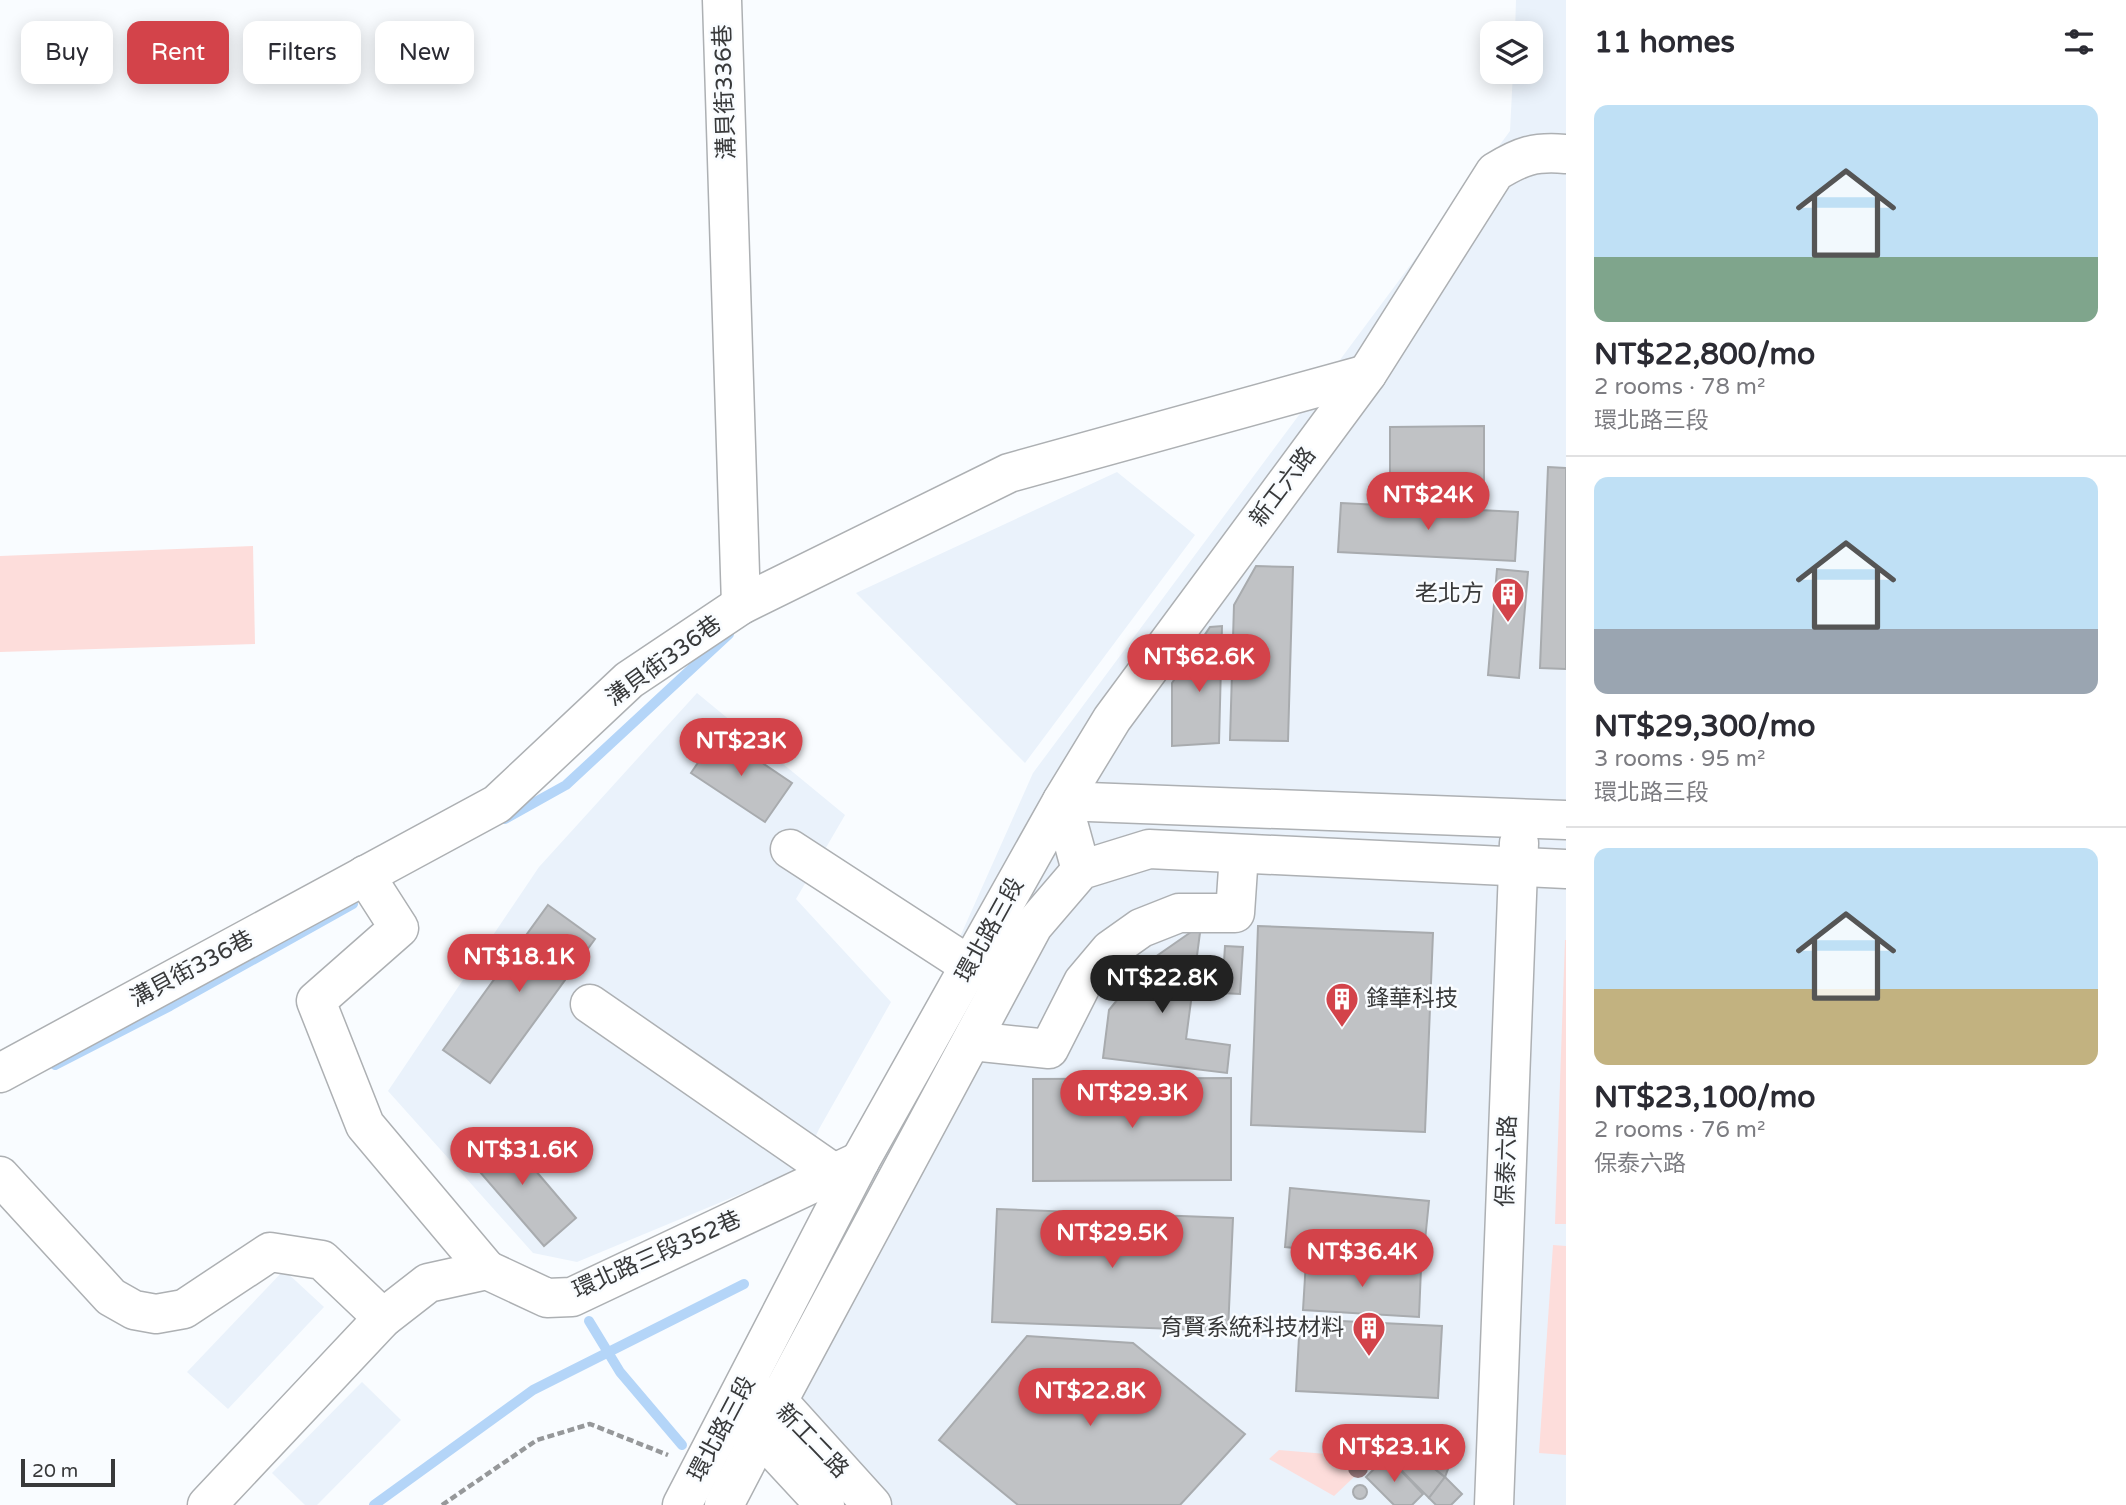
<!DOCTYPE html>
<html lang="en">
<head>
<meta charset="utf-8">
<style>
  body { margin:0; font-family:"Varela Round","Noto Sans TC",sans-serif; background:#f2f2f3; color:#2b2b33; height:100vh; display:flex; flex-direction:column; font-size:26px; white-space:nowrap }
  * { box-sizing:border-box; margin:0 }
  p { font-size:23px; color:#7c7c81 }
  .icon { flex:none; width:38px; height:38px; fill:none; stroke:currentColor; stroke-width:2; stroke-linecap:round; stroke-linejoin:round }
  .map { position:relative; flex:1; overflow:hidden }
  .side { display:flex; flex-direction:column; background:#fff; width:560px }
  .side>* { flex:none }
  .banner { position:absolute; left:21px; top:21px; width:665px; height:63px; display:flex; gap:14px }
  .tools { position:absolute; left:1480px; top:21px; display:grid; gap:14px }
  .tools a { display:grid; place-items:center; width:63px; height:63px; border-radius:14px; background:#fff; box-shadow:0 4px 18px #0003; font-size:35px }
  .scale { position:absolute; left:21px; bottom:18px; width:94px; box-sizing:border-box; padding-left:7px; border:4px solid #38393a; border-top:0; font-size:19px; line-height:24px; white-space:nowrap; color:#38393a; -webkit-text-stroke:5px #f9fcff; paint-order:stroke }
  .price { position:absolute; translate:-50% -60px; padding:0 16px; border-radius:24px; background:#d3434a; color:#fff; font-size:23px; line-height:46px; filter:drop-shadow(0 2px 4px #0008) }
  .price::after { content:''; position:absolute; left:50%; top:42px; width:21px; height:16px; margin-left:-10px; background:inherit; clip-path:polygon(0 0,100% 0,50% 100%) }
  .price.active { background:#222; color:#fff }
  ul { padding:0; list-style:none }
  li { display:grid; align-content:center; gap:14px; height:371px; padding:0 28px }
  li+li { border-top:2px solid #e1e1e2 }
  li span { display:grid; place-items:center; height:217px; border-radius:14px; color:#555 }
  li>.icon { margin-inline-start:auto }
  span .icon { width:126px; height:126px; fill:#fffc; stroke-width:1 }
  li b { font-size:30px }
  h2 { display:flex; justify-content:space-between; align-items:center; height:84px; padding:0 28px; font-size:30px }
  .chip { padding:0 24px; border-radius:14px; background:#fff; box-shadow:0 4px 18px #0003; font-size:24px; line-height:63px }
  .chip.active { background:#d3434a; color:#fff }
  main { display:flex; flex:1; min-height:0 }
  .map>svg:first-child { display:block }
  .built { fill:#eaf2fb }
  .green { fill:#fddddb }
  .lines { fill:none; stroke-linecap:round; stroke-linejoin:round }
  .stream { stroke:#b4d5f8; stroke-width:10 }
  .building { fill:#c0c2c5; stroke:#a8abae; stroke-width:2 }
  .minor-casing { stroke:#adb0b3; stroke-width:41 }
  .path { stroke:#96989a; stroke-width:4.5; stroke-dasharray:7 3.5; stroke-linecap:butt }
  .minor { stroke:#fff; stroke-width:38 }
  .tree { fill:#9c7b7e }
  .labels { text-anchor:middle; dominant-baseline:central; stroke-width:5; stroke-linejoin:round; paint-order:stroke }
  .street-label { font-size:23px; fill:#38393a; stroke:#f9fcff }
  .poi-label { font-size:23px; fill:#38393a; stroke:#f9fcff; text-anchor:end }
</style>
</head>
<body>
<main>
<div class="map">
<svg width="1566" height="1505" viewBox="0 0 1566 1505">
  <rect width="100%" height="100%" fill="#f9fcff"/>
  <g class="built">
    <polygon points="1516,0 1566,0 1566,1505 848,1505 754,1399 1033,773 1510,131 1513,72 1531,72 1531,33 1515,33"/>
    <polygon points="1117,472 1195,535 1025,763 856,593"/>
    <polygon points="697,693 845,815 796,899 891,1002 819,1129 801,1169 577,1262 533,1253 388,1091 539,867"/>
    <polygon points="284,1270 324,1307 228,1409 187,1372"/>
    <polygon points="362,1382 401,1420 317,1505 305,1505 272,1473"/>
  </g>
  <g class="green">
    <polygon points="253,546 255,644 0,652 0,556"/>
    <polygon points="1565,940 1566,940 1566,1224 1555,1224"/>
    <polygon points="1553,1245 1566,1246 1566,1455 1539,1453"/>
    <polygon points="1279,1450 1374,1458 1334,1496 1269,1459"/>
  </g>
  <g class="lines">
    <g class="stream">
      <polyline points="505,819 566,785 729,634"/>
      <polyline points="55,1065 170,1006 353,904"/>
      <polyline points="589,1321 620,1372 682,1445"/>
      <polyline points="374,1505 533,1390 744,1284"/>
    </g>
  </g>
  <g class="building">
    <polygon points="1484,426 1484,486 1390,486 1390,427"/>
    <polygon points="1548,467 1566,468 1566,669 1540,668"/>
    <polygon points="1341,503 1518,512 1515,561 1338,552"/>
    <polygon points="1256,566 1293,567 1288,741 1230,740 1234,605"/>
    <polygon points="1497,569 1528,572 1519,678 1488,675"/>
    <polygon points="1222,626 1219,743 1172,746 1172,683 1210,627"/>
    <polygon points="718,733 792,783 765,822 691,773"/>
    <polygon points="548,905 595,939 490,1083 443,1050"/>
    <polygon points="1201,925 1186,1039 1230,1045 1227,1073 1103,1058 1109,1010 1148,962"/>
    <polygon points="1258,926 1433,933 1425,1132 1251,1125"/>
    <polygon points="1225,946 1243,947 1240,994 1222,993"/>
    <polygon points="1231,1078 1231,1180 1033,1181 1033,1079"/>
    <polygon points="500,1129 576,1218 544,1246 467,1157"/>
    <polygon points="1290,1188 1429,1201 1423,1260 1285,1247"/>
    <polygon points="997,1209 1233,1218 1228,1331 992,1322"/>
    <polygon points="1306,1261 1421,1268 1419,1317 1303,1310"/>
    <polygon points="1300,1319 1442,1326 1438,1398 1296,1391"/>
    <polygon points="1027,1336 1133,1343 1245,1434 1180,1505 1018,1505 939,1440"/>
    <polygon points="1387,1456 1423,1494 1412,1505 1394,1505 1366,1477"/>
    <polygon points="1387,1456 1421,1458 1445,1477 1429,1498"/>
    <polygon points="1421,1458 1452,1458 1445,1477"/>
    <polygon points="1445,1477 1462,1494 1451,1505 1436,1505 1429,1498"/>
    <circle cx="1360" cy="1492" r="7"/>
  </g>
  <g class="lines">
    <defs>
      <g id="minor">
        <polyline points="722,0 741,605"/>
        <polyline points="790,849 970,966"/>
        <path d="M1081 870 1062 801 1112 719 1367 374 1495 172C1521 156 1535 151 1566 154"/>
        <polyline points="365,875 399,928 316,1001 365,1125 487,1270"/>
        <polyline points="590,1004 834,1173"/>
        <polyline points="972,1041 1049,1049 1083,982 1110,950 1141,928 1179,913 1235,913 1239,854"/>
        <polyline points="0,1073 497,804 629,680 741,605 1009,473 1367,374"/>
        <polyline points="0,1176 111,1297 134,1310 156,1314 184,1309 270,1252 322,1260 383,1318"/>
        <polyline points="754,1393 778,1401 872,1505"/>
        <polyline points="737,1425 760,1435 825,1505"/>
        <polyline points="207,1505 383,1318 428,1283 487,1270 547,1298 572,1297 860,1161"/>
        <polyline points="682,1505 860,1161 1062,801 1566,820"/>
        <polyline points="724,1505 778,1401 1033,926 1081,870 1149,849 1566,869"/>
        <polyline points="1494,1505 1519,843"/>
      </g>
    </defs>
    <use href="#minor" class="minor-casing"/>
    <polyline class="path" points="442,1505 537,1440 590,1424 668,1455"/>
    <use href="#minor" class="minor"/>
  </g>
  <circle class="tree" cx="1358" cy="1468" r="10"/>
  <defs>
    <symbol id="building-pin" viewBox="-11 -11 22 30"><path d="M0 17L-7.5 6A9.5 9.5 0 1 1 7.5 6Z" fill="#d3434a" stroke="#f9fcff"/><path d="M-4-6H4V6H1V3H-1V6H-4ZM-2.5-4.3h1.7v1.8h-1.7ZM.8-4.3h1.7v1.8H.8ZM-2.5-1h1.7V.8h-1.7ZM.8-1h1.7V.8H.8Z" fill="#fff"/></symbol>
  </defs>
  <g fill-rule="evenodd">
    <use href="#building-pin" x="1489" y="575" width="38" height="52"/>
    <use href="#building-pin" x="1323" y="980" width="38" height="52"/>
    <use href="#building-pin" x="1350" y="1309" width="38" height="52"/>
  </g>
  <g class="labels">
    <g class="street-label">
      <text transform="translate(725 92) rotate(-92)">溝貝街336巷</text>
      <text transform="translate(1283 487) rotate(-53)">新工六路</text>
      <text transform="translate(664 661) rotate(-36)">溝貝街336巷</text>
      <text transform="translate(990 930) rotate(-61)">環北路三段</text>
      <text transform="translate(192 969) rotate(-28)">溝貝街336巷</text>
      <text transform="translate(1507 1161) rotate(-88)">保泰六路</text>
      <text transform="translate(657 1255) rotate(-24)">環北路三段352巷</text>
      <text transform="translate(722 1429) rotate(-62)">環北路三段</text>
      <text transform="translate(812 1441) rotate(46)">新工二路</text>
    </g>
    <g class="poi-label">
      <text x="1484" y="594">老北方</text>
      <text x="1366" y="999" text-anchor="start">鋒華科技</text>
      <text x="1344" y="1328">育賢系統科技材料</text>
    </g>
  </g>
</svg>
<div class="tools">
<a><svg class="icon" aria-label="layers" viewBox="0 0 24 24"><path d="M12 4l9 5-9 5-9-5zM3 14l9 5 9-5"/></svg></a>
</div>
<div class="scale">20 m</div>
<b class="price" style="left:1428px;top:532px">NT$24K</b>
<b class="price" style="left:1199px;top:694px">NT$62.6K</b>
<b class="price" style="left:741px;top:778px">NT$23K</b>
<b class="price" style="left:519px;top:994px">NT$18.1K</b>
<b class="price active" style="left:1162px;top:1015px">NT$22.8K</b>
<b class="price" style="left:1132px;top:1130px">NT$29.3K</b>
<b class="price" style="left:522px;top:1187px">NT$31.6K</b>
<b class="price" style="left:1112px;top:1270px">NT$29.5K</b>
<b class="price" style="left:1362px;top:1289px">NT$36.4K</b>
<b class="price" style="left:1090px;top:1428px">NT$22.8K</b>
<b class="price" style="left:1394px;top:1484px">NT$23.1K</b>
<div class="banner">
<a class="chip">Buy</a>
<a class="chip active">Rent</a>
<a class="chip">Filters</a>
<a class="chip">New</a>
</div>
</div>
<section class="side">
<h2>11 homes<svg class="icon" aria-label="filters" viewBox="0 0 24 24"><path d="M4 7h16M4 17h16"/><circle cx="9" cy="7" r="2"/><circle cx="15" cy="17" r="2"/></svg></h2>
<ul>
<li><span style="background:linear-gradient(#bfe0f5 70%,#7fa58c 0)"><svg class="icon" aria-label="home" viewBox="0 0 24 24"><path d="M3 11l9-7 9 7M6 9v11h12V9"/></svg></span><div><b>NT$22,800/mo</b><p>2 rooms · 78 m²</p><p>環北路三段</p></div></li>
<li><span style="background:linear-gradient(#bfe0f5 70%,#9aa5b1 0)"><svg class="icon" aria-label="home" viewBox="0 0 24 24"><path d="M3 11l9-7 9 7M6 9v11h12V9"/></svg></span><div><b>NT$29,300/mo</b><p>3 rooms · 95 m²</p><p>環北路三段</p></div></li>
<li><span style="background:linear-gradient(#bfe0f5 65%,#c2b280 0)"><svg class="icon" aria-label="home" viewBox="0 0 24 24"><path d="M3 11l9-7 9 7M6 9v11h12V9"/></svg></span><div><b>NT$23,100/mo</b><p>2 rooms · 76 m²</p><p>保泰六路</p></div></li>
</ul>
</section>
</main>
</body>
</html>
